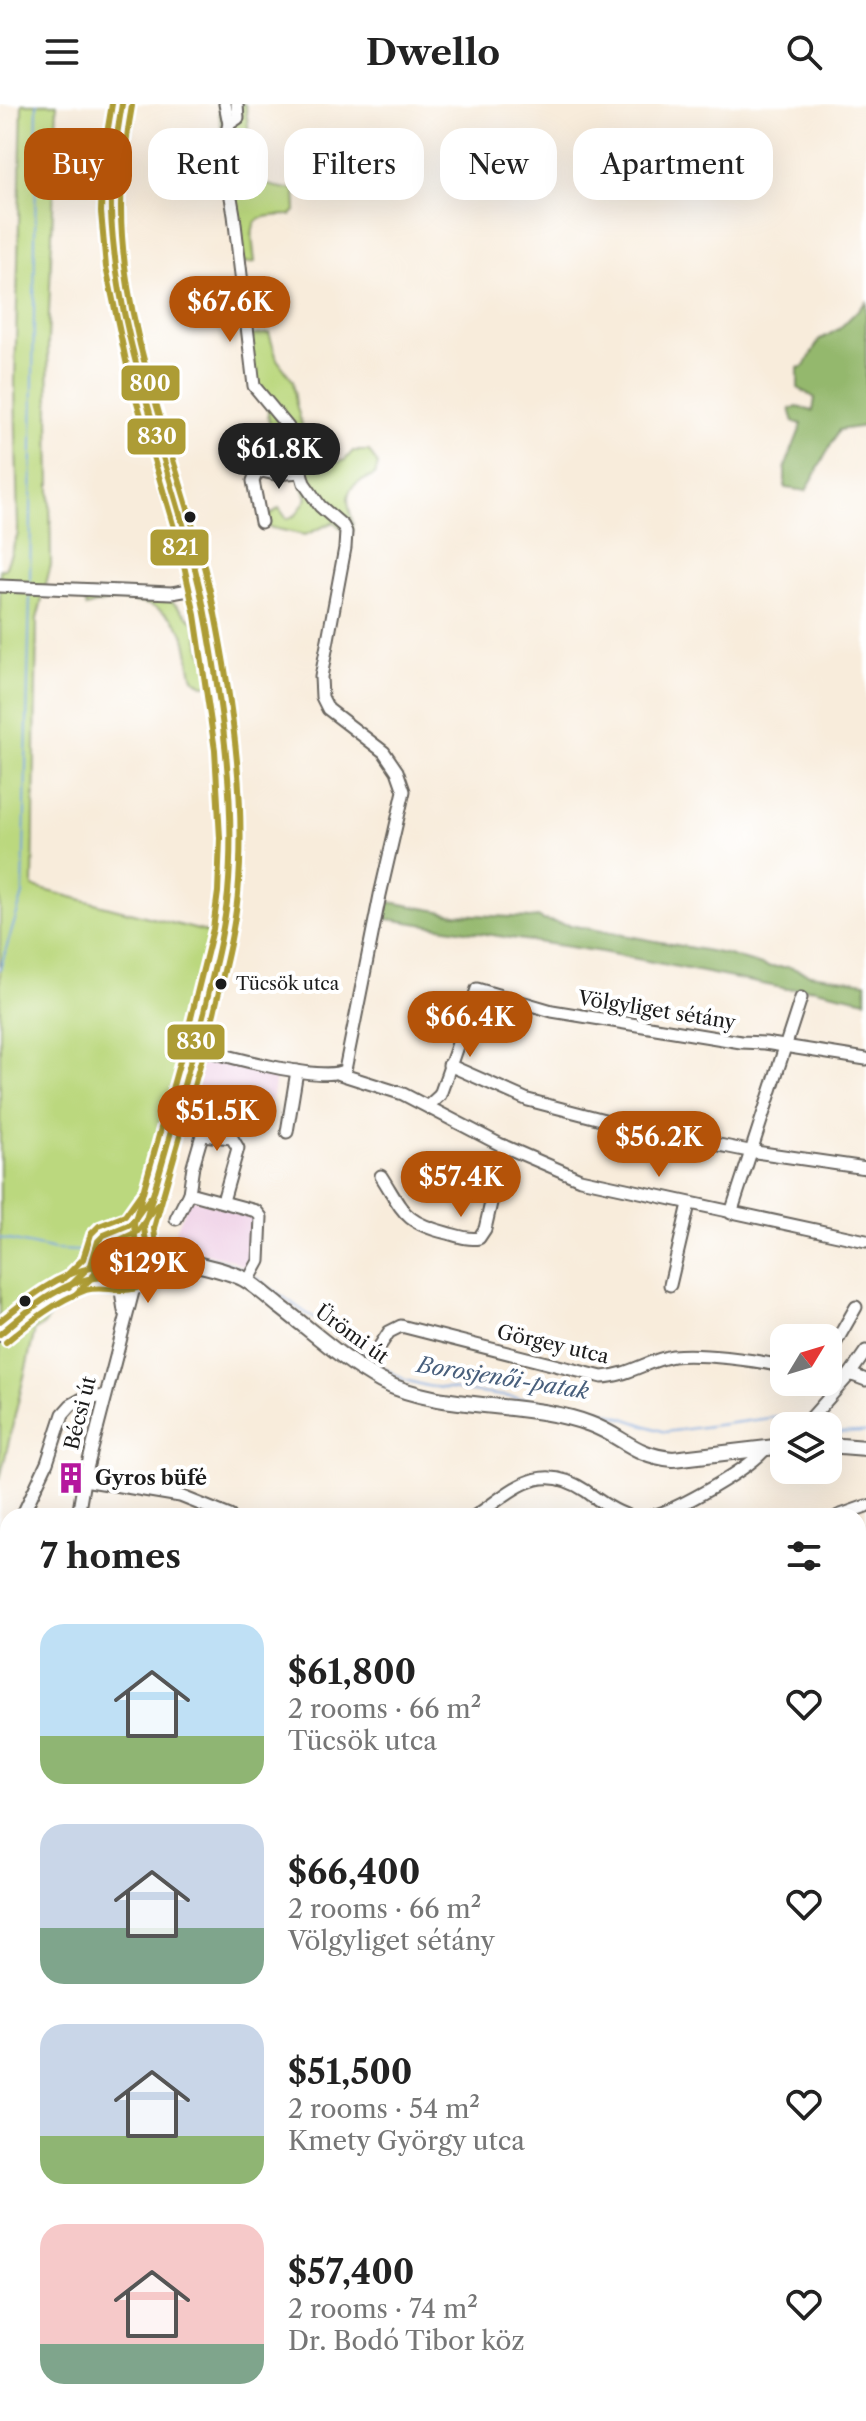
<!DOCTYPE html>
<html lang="en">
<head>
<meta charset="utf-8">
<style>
  body { margin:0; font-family:"Libre Caslon Text",serif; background:#f6f6f6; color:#222; height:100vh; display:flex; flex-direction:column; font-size:30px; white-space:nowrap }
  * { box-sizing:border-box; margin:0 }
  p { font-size:26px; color:#767676 }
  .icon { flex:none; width:44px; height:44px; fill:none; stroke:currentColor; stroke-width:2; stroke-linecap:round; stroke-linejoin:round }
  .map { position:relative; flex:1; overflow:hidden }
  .panel { position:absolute; left:0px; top:1404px; width:866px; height:914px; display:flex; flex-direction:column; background:#fff; border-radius:24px 24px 0 0; box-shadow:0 8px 32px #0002 }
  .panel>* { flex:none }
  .banner { position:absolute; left:24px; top:24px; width:818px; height:72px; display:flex; gap:16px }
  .needle { width:52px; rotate:52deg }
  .fabs { position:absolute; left:770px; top:1220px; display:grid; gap:16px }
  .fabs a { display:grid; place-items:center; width:72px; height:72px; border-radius:16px; background:#fff; box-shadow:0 8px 32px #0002; font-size:40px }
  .price { position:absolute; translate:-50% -68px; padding:0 18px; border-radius:28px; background:#b45309; color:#fff; font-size:26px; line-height:52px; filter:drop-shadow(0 2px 4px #0008) }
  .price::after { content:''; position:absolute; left:50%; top:48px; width:24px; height:18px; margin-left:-12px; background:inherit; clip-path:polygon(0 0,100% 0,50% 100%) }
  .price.selected { background:#222; color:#fff }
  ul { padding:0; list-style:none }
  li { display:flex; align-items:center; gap:24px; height:200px; padding:0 40px }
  li span { display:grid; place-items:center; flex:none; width:224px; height:160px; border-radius:24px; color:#555 }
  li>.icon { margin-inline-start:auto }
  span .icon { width:96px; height:96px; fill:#fffc; stroke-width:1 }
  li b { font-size:34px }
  h2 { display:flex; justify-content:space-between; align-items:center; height:96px; padding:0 40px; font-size:34px }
  .tag { padding:0 28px; border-radius:24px; background:#fff; box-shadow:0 8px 32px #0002; font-size:28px; line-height:72px }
  .tag.selected { background:#b45309; color:#fff }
  header { display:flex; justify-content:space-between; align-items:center; height:104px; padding:0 40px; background:#fff; font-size:36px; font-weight:700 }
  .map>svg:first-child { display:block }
  .built { fill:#efd0e6 }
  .industrial { fill:#cdbed2 }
  .green { fill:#bbd87e; stroke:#6c7a4d; stroke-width:2 }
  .forest { fill:#94b86d; stroke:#586a44; stroke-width:2 }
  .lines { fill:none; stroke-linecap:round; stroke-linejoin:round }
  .stream { stroke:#73a2dc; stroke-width:2 }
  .minor-casing { stroke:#69655f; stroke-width:15 }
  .major-casing { stroke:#69655f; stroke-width:18 }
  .minor { stroke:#fff; stroke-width:11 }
  .major { stroke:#fff; stroke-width:14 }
  .bus-1-casing { stroke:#fff; stroke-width:12 }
  .bus-2-casing { stroke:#fff; stroke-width:12 }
  .bus-3-casing { stroke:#fff; stroke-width:12 }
  .bus-1 { stroke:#ad9c35; stroke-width:6 }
  .bus-2 { stroke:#ad9c35; stroke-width:6 }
  .bus-3 { stroke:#ad9c35; stroke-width:6 }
  .bus-dot { fill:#1c1c1c; stroke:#fff; stroke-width:3 }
  .labels { text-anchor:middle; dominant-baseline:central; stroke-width:8; stroke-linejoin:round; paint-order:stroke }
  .bus-label { font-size:18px; fill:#1c1c1c; stroke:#fff; text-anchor:start }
  .street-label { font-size:20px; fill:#1c1c1c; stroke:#fff }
  .poi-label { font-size:20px; font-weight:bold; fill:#1c1c1c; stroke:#fff; text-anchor:start }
  .water-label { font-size:22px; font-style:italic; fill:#485f7c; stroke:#fff }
  .line-badge { stroke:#fff; stroke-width:3 }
  .badge-label { font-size:22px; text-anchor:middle; font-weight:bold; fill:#fff }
</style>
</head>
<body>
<header><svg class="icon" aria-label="menu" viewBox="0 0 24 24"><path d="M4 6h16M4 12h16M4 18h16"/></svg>Dwello<svg class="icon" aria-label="search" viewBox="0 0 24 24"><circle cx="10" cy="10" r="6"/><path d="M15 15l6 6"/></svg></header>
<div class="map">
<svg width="866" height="2317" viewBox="0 0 866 2317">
  <rect width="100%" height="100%" fill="#fff"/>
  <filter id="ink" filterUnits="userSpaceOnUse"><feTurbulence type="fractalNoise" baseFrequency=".0125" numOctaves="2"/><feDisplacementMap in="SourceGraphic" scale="16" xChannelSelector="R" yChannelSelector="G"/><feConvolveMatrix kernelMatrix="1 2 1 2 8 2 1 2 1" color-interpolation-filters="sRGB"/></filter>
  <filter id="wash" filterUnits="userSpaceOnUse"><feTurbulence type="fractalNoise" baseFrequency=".006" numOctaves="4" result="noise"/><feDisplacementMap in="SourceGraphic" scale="32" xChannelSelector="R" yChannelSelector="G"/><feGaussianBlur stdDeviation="1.8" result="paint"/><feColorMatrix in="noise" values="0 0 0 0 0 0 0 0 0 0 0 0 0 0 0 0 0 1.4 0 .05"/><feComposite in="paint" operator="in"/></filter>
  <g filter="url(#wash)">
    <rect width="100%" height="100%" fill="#f8ecdb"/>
    <g class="built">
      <polygon points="200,949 277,968 266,1028 185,1010"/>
      <polygon points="190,1094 257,1113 256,1156 252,1167 230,1155 170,1140"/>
    </g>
    <polygon class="industrial" points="0,1530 2,1545 8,1544 8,1702 0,1647"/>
    <g class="green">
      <polygon points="22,0 57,0 48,236 51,461 37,515 33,783 210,829 165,1024 135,1107 86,1136 78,1162 44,1221 35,1226 0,1375 0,465 5,465 18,430 15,278"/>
      <path d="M218 0H244L246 3 249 32 253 35C253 77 251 80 295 86L296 106 291 111C248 111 250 118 255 158L242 159Z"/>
      <path d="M269 229 277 255 293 277 296 300 304 328 318 355 326 361 345 356 353 347H369L378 361 375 371C369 374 361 377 356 380 339 392 355 412 353 427L343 426 334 418 305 431 263 422 268 413 279 404 287 415 296 411 307 394 295 360H259L258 351 272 346 267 299 259 289 248 232Z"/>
      <path d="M88 489 167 493 195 519 201 547 207 555 211 580 203 581 193 574C188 561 190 545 184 532 168 495 119 491 86 503L85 492Z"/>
      <circle cx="123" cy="1151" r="21"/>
      <polygon points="0,1647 8,1702 8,1895 0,1896"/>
      <polygon points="0,1953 3,1958 8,1958 8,2310 37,2310 36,2317 0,2317"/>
    </g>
    <g class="forest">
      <polygon points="866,198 866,322 839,326 806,387 785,384 785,364 802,320 794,318 790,305 797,303 813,307 815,294 798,284 798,264 805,262 819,236 839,225"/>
      <polygon points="384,797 456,810 530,814 538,813 543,816 725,850 768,863 789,863 810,870 866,878 866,896 811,884 787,885 602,848 381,814"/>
    </g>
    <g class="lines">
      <g class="stream">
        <polyline points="30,479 37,0"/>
        <polyline points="0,865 23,790 30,489"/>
        <polyline points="0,1134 55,1146 81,1147"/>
        <polyline points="171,1143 224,1157 246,1167"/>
        <polyline points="255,1173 384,1264 405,1276 427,1282 594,1304 665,1328 785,1312 804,1317"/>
        <polyline points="828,1329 866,1328"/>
      </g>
    </g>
  </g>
  <g filter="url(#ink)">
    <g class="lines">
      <defs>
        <g id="minor">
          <polyline points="229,20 238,14 237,0"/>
          <polyline points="254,336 255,357 262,367 256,370 253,377 261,418"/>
          <polyline points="262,367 275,370 301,368"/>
          <polyline points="0,482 172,489 200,484"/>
          <path d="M195 943C222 951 325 980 345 966L380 791 404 687 397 667 384 648 328 605 322 593 321 573 345 444 346 428 343 422 320 402 304 379 288 323 254 282 234 111 226 64 223 42 229 20 225 0"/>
          <polyline points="449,961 528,996 639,1025 749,1047 866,1064"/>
          <polyline points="340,970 403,990 499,1040 580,1075 866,1137"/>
          <polyline points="428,1002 440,991 477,885 552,907 741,938 765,939 866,955"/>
          <polyline points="287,1028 297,967"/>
          <path d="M381 1072C404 1108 403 1118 447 1129 458 1132 468 1136 479 1134L485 1125 504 1042"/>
          <polyline points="189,1089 193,1062 202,1031 232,1034 238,1044 223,1097"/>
          <polyline points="731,1109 801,894"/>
          <polyline points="176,1115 189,1089 256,1107 261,1113 259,1157 248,1177"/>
          <polyline points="112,1175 121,1187 124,1207"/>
          <polyline points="670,1181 689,1100"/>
          <path d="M374 1251 389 1228 401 1222 602 1273C628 1272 648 1256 673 1252 700 1249 758 1256 784 1263"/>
          <polyline points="828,1252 856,1203"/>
          <polyline points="850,1270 866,1276"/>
          <polyline points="804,1322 850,1270 866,1247"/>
          <polyline points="84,1376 180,1392 230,1412"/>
          <polyline points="22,1412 47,1359 63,1310 71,1301 80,1296 105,1292"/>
          <polyline points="78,1412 84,1376 137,1172"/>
          <path d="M475 1412C513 1387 539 1355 586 1387 599 1397 613 1407 629 1412"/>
          <path d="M652 1412C677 1406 751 1364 766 1344"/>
          <polyline points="838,1412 866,1402"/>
          <polyline points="858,1479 866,1475"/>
          <polyline points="858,1533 866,1528"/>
          <polyline points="858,1576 866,1580"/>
          <polyline points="858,1670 866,1674"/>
          <polyline points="858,2261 866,2261"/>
          <polyline points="121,2310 121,2317"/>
          <polyline points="308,2310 309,2317"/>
          <polyline points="479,2310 480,2317"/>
          <polyline points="637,2310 638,2317"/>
          <polyline points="805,2310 805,2317"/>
        </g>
        <g id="major">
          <path d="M122 0C85 140 147 292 185 425 198 469 207 515 214 561 224 630 235 720 228 789 225 823 216 856 208 890 189 968 165 1045 144 1123L145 1136"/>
          <circle cx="122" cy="1150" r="27"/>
          <path d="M147 1141C173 1160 214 1160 244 1175 256 1182 267 1192 278 1201 311 1226 344 1257 381 1277 441 1308 527 1296 590 1320 623 1332 634 1352 673 1355L784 1342"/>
          <path d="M0 1230C30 1206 67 1174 107 1173"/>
          <polyline points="828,1341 866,1344"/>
          <polyline points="0,2190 8,2238"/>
          <polyline points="18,2310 19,2317"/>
        </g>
      </defs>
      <use href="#minor" class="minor-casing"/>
      <use href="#major" class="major-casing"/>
      <use href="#minor" class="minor"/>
      <use href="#major" class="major"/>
      <defs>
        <g id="bus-1">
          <polyline points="69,1183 91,1161 98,1137 104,1131 131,1120 150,1094"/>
          <path d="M0 1230C26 1208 59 1179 94 1174 107 1172 119 1177 132 1174 154 1162 146 1144 144 1123 164 1051 185 980 204 908 213 869 224 829 228 789 236 702 223 611 208 525 183 384 117 252 111 108 110 71 116 36 122 0"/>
        </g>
        <g id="bus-2">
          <path d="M76 1190C92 1174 103 1164 107 1142L137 1128 158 1100"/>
          <path d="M6 1238C30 1218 56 1197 86 1186 99 1182 110 1186 123 1186 163 1185 157 1151 154 1124 174 1052 195 981 214 909 223 870 234 830 238 790 246 703 234 612 218 526 194 388 121 242 121 104 121 69 126 36 132 2"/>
        </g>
        <g id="bus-3">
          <polyline points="62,1176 83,1155 91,1130 99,1122 125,1112 142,1088"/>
          <path d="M0 1217C26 1196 57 1170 91 1164 108 1161 126 1173 137 1157L134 1120 183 946 213 825 218 788 220 734 215 646 195 511 180 444 129 271 106 163 101 108 103 53 112 0"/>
        </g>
      </defs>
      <use href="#bus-1" class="bus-1-casing"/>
      <use href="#bus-2" class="bus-2-casing"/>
      <use href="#bus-3" class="bus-3-casing"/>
      <use href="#bus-1" class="bus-1"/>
      <use href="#bus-2" class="bus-2"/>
      <use href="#bus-3" class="bus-3"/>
    </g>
  </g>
  <defs>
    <symbol id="building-bare" viewBox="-9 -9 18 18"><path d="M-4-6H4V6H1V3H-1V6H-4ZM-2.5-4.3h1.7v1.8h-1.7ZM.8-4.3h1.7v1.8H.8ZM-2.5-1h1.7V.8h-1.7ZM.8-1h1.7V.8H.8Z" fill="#b5179e" stroke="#fff" stroke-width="2.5" paint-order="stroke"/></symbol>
  </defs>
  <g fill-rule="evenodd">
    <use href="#building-bare" x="49" y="1352" width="44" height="44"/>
  </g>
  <g class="bus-dot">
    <circle cx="190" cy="413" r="7"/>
    <circle cx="221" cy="880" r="7"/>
    <circle cx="25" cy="1197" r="7"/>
  </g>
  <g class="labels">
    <g class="bus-label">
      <text x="236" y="880">Tücsök utca</text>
    </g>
    <g class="street-label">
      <text transform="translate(657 906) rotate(9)">Völgyliget sétány</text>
      <text transform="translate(352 1230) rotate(36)">Ürömi út</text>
      <text transform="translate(553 1240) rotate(13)">Görgey utca</text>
      <text transform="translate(80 1309) rotate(-76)">Bécsi út</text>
    </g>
    <g class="poi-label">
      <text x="95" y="1374">Gyros büfé</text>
    </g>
    <g class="water-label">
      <text transform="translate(503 1274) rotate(9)">Borosjenői-patak</text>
    </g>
  </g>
  <g class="line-badge">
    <rect x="120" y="260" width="61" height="38" rx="8" fill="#ad9c35"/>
    <rect x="126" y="313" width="61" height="39" rx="8" fill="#ad9c35"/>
    <rect x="149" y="424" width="61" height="39" rx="8" fill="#ad9c35"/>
    <rect x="166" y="919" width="60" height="38" rx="8" fill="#ad9c35"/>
  </g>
  <g class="badge-label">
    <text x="150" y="287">800</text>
    <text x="157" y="340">830</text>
    <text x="180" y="451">821</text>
    <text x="196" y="945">830</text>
  </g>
</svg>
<div class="fabs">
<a><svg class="needle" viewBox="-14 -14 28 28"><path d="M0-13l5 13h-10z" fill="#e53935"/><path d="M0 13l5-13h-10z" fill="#767676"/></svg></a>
<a><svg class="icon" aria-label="layers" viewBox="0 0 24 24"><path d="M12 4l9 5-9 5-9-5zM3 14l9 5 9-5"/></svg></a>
</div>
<b class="price" style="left:230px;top:240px">$67.6K</b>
<b class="price selected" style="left:279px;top:387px">$61.8K</b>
<b class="price" style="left:470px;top:955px">$66.4K</b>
<b class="price" style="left:217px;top:1049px">$51.5K</b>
<b class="price" style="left:659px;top:1075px">$56.2K</b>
<b class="price" style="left:461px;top:1115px">$57.4K</b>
<b class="price" style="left:148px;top:1201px">$129K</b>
<div class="banner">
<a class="tag selected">Buy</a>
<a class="tag">Rent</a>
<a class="tag">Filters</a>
<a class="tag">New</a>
<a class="tag">Apartment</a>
</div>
<section class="panel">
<h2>7 homes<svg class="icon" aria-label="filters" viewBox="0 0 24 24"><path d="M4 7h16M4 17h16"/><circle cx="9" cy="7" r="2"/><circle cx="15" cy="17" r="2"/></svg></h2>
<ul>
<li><span style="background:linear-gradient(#bfe0f5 70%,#8fb573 0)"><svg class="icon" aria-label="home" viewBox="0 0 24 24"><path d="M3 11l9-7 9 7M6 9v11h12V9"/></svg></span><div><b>$61,800</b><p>2 rooms · 66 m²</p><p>Tücsök utca</p></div><svg class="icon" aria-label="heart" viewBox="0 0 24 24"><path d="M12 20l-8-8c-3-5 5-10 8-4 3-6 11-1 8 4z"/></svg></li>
<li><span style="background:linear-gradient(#c9d6e8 65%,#7fa58c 0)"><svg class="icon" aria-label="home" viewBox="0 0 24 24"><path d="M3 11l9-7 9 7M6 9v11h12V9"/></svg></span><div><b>$66,400</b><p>2 rooms · 66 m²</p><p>Völgyliget sétány</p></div><svg class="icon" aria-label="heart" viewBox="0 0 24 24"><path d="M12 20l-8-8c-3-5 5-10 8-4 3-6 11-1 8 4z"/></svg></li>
<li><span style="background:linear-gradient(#c9d6e8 70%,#8fb573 0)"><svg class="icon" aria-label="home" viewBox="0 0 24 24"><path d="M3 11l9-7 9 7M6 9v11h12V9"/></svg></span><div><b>$51,500</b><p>2 rooms · 54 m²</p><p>Kmety György utca</p></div><svg class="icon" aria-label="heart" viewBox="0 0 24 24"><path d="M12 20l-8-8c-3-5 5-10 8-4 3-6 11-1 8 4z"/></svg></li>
<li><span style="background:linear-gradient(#f6c9c9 75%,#7fa58c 0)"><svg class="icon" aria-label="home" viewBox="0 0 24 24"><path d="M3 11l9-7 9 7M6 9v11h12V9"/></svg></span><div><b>$57,400</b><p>2 rooms · 74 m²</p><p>Dr. Bodó Tibor köz</p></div><svg class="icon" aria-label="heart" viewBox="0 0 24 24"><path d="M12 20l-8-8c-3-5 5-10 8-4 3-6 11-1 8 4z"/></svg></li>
</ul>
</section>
</div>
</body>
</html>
